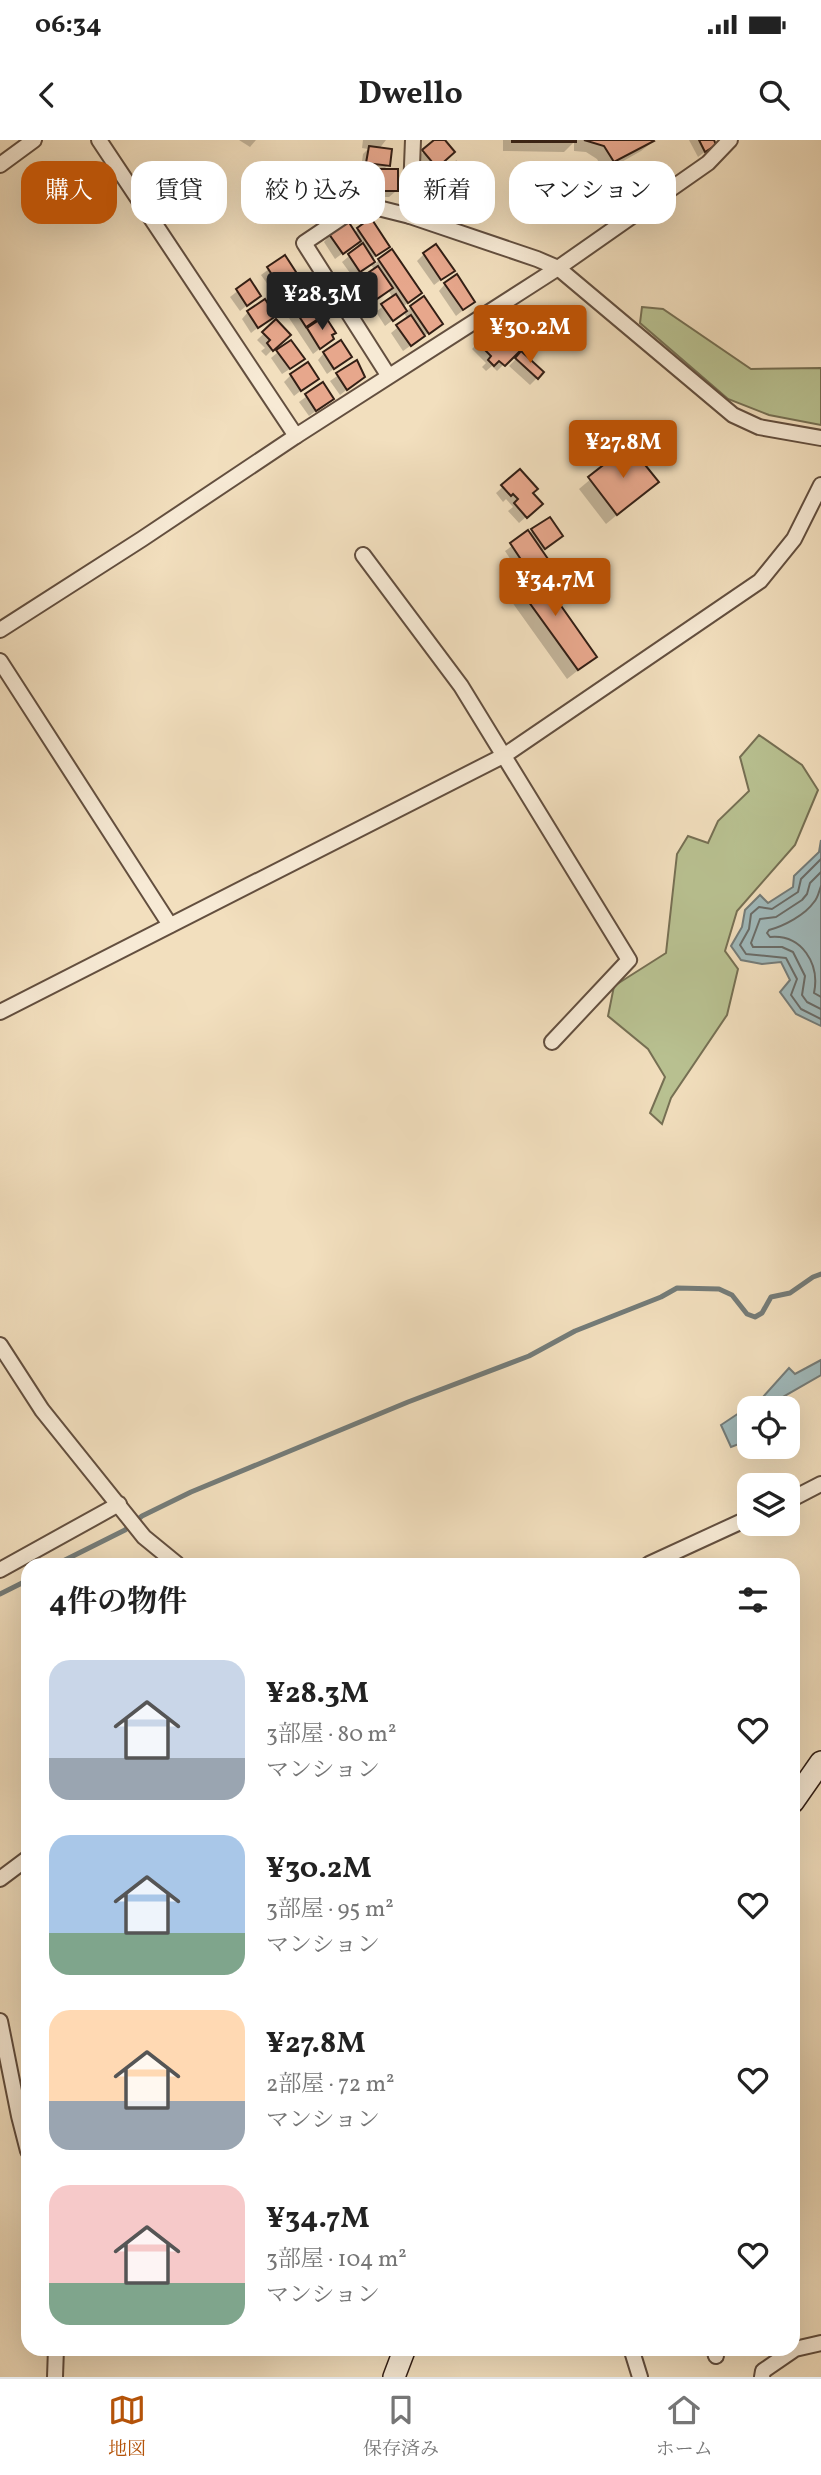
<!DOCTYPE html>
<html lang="ja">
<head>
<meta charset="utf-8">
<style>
  body { margin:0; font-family:Vollkorn,"Noto Serif JP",serif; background:#f6f6f6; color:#222; height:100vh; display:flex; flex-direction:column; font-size:26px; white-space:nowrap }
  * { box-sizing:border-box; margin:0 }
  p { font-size:23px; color:#767676 }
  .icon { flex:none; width:38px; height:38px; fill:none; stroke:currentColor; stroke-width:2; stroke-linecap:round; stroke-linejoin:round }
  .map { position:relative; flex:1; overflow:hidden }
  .panel { position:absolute; left:21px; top:1418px; width:779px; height:798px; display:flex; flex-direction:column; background:#fff; border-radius:21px; box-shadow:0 7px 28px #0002 }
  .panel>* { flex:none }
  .top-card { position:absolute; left:21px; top:21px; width:780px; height:63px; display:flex; gap:14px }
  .fabs { position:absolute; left:737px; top:1256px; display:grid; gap:14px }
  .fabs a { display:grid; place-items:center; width:63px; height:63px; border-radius:14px; background:#fff; box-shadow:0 7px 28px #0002; font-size:35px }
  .price { position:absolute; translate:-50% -60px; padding:0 16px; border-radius:7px; background:#b45309; color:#fff; font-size:23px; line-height:46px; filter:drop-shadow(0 2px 4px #0008) }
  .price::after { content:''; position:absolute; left:50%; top:42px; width:21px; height:16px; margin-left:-10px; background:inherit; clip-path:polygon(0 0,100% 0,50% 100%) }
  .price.on { background:#222; color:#fff }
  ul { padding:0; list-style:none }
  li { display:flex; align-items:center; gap:21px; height:175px; padding:0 28px }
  li span { display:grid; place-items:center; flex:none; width:196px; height:140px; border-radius:21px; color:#555 }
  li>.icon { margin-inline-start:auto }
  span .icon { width:84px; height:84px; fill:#fffc; stroke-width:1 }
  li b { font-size:30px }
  h2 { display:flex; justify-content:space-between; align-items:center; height:84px; padding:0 28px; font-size:30px }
  .chip { padding:0 24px; border-radius:21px; background:#fff; box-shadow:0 7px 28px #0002; font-size:24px; line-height:63px }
  .chip.on { background:#b45309; color:#fff }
  .status { display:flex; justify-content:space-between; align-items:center; height:49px; padding:0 35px; background:#fff; direction:ltr }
  .status svg { height:19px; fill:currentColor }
  header { display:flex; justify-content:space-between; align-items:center; height:91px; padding:0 28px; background:#fff; font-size:32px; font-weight:700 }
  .dock { display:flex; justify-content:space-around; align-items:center; height:98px; border-top:2px solid #e0e0e0; background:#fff; font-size:19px; color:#767676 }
  .dock a { display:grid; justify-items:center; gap:4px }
  .dock .on { color:#b45309 }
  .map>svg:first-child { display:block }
  .green { fill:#b9c292; stroke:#767054; stroke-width:2 }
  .water { fill:#a0babc; stroke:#747c79; stroke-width:2 }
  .shadow { fill:#0003 }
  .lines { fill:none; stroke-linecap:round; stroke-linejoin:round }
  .shore { stroke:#6a6c68; stroke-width:2 }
  .stream { stroke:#747c79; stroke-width:5 }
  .building { fill:#e7a78c; stroke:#331f15; stroke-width:2 }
  .minor-casing { stroke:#634f3f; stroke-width:18 }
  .secondary-casing { stroke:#331f15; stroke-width:24 }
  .minor { stroke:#f7ead5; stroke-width:14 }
  .secondary { stroke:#f7ead5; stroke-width:21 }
</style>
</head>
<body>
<div class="status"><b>06:34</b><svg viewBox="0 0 49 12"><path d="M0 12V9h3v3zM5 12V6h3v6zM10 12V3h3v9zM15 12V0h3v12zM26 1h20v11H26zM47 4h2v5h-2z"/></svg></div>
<header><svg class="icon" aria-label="back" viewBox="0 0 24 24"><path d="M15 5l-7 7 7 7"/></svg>Dwello<svg class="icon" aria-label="search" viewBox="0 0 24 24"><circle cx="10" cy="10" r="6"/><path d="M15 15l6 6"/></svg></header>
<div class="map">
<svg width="821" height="2237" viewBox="0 0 821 2237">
  <rect width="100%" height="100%" fill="#f2dfbe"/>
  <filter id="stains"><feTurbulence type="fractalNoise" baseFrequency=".00286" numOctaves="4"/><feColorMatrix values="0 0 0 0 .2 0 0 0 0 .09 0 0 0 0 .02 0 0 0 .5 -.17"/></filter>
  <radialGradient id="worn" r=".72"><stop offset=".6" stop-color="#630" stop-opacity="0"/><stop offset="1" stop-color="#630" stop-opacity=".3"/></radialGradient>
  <g class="green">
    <polygon points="642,167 663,169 751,229 821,228 821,285 769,275 728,259 640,183"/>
    <polygon points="759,595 802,625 818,650 795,705 737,771 725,811 738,829 727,875 671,958 662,984 650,973 665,937 648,909 608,876 614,846 666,813 677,714 688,696 708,703 718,681 749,651 740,617"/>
  </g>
  <g class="water">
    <polygon points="821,700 821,886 796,874 780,852 790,840 781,822 762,824 741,820 731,806 742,787 745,770 760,755 768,763 793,747 794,736 819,712"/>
    <polygon points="821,1220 821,1235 762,1269 749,1269 749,1282 739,1304 731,1307 721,1285 763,1257 789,1228 795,1234"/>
  </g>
  <g class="shadow">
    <polygon points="239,0 256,0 250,7"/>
    <polygon points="363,0 386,0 379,9 388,25 382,31 396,51 389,57 367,57 367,37 373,31 361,29 363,14 368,9 362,8"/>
    <polygon points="437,0 443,0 446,19 429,33 417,18"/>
    <polygon points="503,0 655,0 641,11 604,32 597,19 586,12 574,11 574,2 564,12 503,11"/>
    <polygon points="689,0 712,0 714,5 698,17"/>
    <polygon points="456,24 465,37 437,60 427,47"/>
    <polygon points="451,59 473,68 457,81 445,66"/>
    <polygon points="358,89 388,106 372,119 375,124 379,120 420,153 403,167 406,172 411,167 441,184 403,211 391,193 408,179 403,172 385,186 376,172 393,158 388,150 370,164 357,145 375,130 370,124 353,137 342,122 359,108 356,103 335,119 324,102 330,95 354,94"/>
    <polygon points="424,114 452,131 434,145 417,121"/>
    <polygon points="284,118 294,132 271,149 261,135"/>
    <polygon points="249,142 259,156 240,171 230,157"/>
    <polygon points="445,144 473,162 456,176 439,151"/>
    <polygon points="280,148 307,154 284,171 273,154"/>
    <polygon points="312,161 334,193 330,196 332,199 313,214 289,178"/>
    <polygon points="248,172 274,175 251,193 242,179"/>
    <polygon points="276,182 288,194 266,216 261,211 265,208 257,200"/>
    <polygon points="494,187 518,210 497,231 492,226 486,231 482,227 486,223 472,209"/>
    <polygon points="278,212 296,225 282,234 271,218"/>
    <polygon points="324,213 350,217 327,234 318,220"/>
    <polygon points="521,214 542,233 530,245 509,226"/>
    <polygon points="356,223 363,237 340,255 330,241"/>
    <polygon points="291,235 317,238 294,256 284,242"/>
    <polygon points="322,245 332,259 309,276 299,262"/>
    <polygon points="629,307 657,342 606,384 579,349"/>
    <polygon points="520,331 531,353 534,370 519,383 508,371 513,367 506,359 503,362 496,353"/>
    <polygon points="533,391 554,402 541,412 546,419 533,430 595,517 567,539 504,451 528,432 525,428 519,432 505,411"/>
  </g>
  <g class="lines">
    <g class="shore">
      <polyline points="821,719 801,739 798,752 772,769 759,767 751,774 749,789 740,805 746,814 786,818 797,839 791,855 801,869 821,879"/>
      <polyline points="821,732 810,743 807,754 802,760 776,777 760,779 751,803 753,807 782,807 793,812 805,836 802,855 807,862 821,869"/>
      <path d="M821 746C819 751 818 758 814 762 805 775 784 786 769 790L767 793 770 797C802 794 820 824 814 853L821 857"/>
    </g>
    <g class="stream">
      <polyline points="57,1424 125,1390 142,1376 191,1352 408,1262 529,1216 575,1191 661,1157 677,1148 719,1149 732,1155 747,1174 755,1177 762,1173 771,1157 790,1153 813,1137 821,1134"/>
      <polyline points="0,1454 28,1440"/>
    </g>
  </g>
  <g class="building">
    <polygon points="434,0 445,0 455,12 437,28 422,10"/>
    <rect x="512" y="0" width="64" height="2"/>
    <polygon points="584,0 653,0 654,1 614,22 604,6"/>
    <polygon points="699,0 714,0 716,5 705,12"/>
    <polygon points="369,6 392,9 390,26 366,23"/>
    <polygon points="456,22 467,37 444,54 433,39"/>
    <rect x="373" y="29" width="25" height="22"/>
    <polygon points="467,44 481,62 464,75 450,58"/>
    <polygon points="371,78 390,107 376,116 357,88"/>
    <polygon points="348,81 361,101 343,114 329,94"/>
    <polygon points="363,103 375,122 360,132 348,114"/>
    <polygon points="436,104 455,131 441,140 423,113"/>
    <polygon points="392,109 422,153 408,163 378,119"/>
    <polygon points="285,115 296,132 278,144 267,127"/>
    <polygon points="378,126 393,148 377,159 362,137"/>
    <polygon points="297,134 310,154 291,166 278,146"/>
    <polygon points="457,134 475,162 463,170 444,143"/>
    <polygon points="250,139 261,156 247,166 236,149"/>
    <polygon points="396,154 407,171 393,181 381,164"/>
    <polygon points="424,156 443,184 429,194 410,166"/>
    <polygon points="313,158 324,175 306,187 295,170"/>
    <polygon points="265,159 276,176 258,188 247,171"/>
    <polygon points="411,175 425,196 411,206 396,185"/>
    <polygon points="325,176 336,193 332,195 334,199 320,209 307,188"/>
    <polygon points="276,179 291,195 273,211 267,203 270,200 262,192"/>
    <polygon points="494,184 521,210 505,226 499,221 494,226 488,220 491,216 477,202"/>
    <polygon points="291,200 305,219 290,229 276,210"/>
    <polygon points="341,200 352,217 334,229 323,212"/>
    <polygon points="521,211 544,232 538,239 515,218"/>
    <polygon points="357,220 365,237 347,250 336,233"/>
    <polygon points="308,222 319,239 301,251 290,234"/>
    <polygon points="323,242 334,259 316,271 305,254"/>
    <polygon points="629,305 659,342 617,375 588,337"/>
    <polygon points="520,329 538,349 533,353 543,364 527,378 514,363 518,359 513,354 511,356 501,345"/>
    <polygon points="550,377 563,396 545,409 531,389"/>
    <polygon points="528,390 548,419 536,427 533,422 526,427 510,403"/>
    <polygon points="533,426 597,517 578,530 513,440"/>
  </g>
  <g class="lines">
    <defs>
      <g id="minor">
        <polyline points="99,0 296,296 558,128 708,23 730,0"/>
        <polyline points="413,0 410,76 537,119 558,128 733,275 759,287 821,298"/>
        <polyline points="0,25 34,0"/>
        <polyline points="388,235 304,103 362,64 410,76"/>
        <polyline points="363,415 461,546 629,820 552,902"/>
        <polyline points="0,490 142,399 296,296"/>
        <polyline points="0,521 170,785"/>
        <polyline points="0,872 505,615 760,441 794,399 821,345"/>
        <polyline points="0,1205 42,1270 144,1397 177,1424"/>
        <polyline points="788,1361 821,1344"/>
        <polyline points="649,1424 749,1378"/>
        <polyline points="0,1430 119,1364"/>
        <polyline points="0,1739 28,1718"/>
        <polyline points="0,1881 19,1976 28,2011"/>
        <polyline points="631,2208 640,2237"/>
        <polyline points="714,2208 716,2216"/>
        <polyline points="55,2237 56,2208"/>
        <polyline points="762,2237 763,2231 795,2209 821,2203"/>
      </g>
      <g id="secondary">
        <polyline points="793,1662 821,1622"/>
        <polyline points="394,2237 405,2208"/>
      </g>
    </defs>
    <use href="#minor" class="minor-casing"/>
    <use href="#secondary" class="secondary-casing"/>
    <use href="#minor" class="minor"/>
    <use href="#secondary" class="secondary"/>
  </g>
  <rect width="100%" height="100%" filter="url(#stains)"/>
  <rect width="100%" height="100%" fill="url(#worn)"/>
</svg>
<div class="fabs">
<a><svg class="icon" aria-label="locate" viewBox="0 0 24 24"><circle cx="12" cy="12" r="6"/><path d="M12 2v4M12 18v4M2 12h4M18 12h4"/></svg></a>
<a><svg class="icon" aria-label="layers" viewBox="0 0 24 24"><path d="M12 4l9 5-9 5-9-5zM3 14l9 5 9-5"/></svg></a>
</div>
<b class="price on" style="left:322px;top:192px">¥28.3M</b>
<b class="price" style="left:530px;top:225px">¥30.2M</b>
<b class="price" style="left:623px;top:340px">¥27.8M</b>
<b class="price" style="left:555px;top:478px">¥34.7M</b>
<div class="top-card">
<a class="chip on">購入</a>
<a class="chip">賃貸</a>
<a class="chip">絞り込み</a>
<a class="chip">新着</a>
<a class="chip">マンション</a>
</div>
<section class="panel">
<h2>4件の物件<svg class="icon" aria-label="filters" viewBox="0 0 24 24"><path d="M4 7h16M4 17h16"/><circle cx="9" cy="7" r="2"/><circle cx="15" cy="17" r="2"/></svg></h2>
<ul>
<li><span style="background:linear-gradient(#c9d6e8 70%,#9aa5b1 0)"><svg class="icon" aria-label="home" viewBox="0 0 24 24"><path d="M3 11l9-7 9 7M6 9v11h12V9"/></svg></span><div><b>¥28.3M</b><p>3部屋 · 80 m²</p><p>マンション</p></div><svg class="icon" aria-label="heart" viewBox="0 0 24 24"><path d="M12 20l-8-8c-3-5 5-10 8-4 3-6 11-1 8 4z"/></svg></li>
<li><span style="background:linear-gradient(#a9c7e8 70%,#7fa58c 0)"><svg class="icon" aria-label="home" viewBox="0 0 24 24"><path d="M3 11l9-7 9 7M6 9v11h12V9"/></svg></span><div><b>¥30.2M</b><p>3部屋 · 95 m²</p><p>マンション</p></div><svg class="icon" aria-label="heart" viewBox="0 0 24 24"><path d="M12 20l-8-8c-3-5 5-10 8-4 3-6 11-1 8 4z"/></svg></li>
<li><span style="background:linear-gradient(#ffd9b3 65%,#9aa5b1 0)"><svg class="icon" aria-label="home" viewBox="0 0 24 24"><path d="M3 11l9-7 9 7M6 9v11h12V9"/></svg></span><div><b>¥27.8M</b><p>2部屋 · 72 m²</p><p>マンション</p></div><svg class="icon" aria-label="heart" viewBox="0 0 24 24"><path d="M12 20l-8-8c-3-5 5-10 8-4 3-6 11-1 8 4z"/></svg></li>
<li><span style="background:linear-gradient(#f6c9c9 70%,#7fa58c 0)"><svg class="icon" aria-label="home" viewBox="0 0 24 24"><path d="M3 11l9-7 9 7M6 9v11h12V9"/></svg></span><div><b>¥34.7M</b><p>3部屋 · 104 m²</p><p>マンション</p></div><svg class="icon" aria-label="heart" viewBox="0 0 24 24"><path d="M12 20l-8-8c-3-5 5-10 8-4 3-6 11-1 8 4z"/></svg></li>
</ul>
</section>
</div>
<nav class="dock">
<a class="on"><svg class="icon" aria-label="map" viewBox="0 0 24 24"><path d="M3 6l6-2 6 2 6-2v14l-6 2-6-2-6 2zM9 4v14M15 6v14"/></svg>地図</a>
<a><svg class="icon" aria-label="saved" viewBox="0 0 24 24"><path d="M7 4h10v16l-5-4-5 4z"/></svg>保存済み</a>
<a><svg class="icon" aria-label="home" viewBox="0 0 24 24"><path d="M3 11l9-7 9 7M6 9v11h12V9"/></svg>ホーム</a>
</nav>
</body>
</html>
